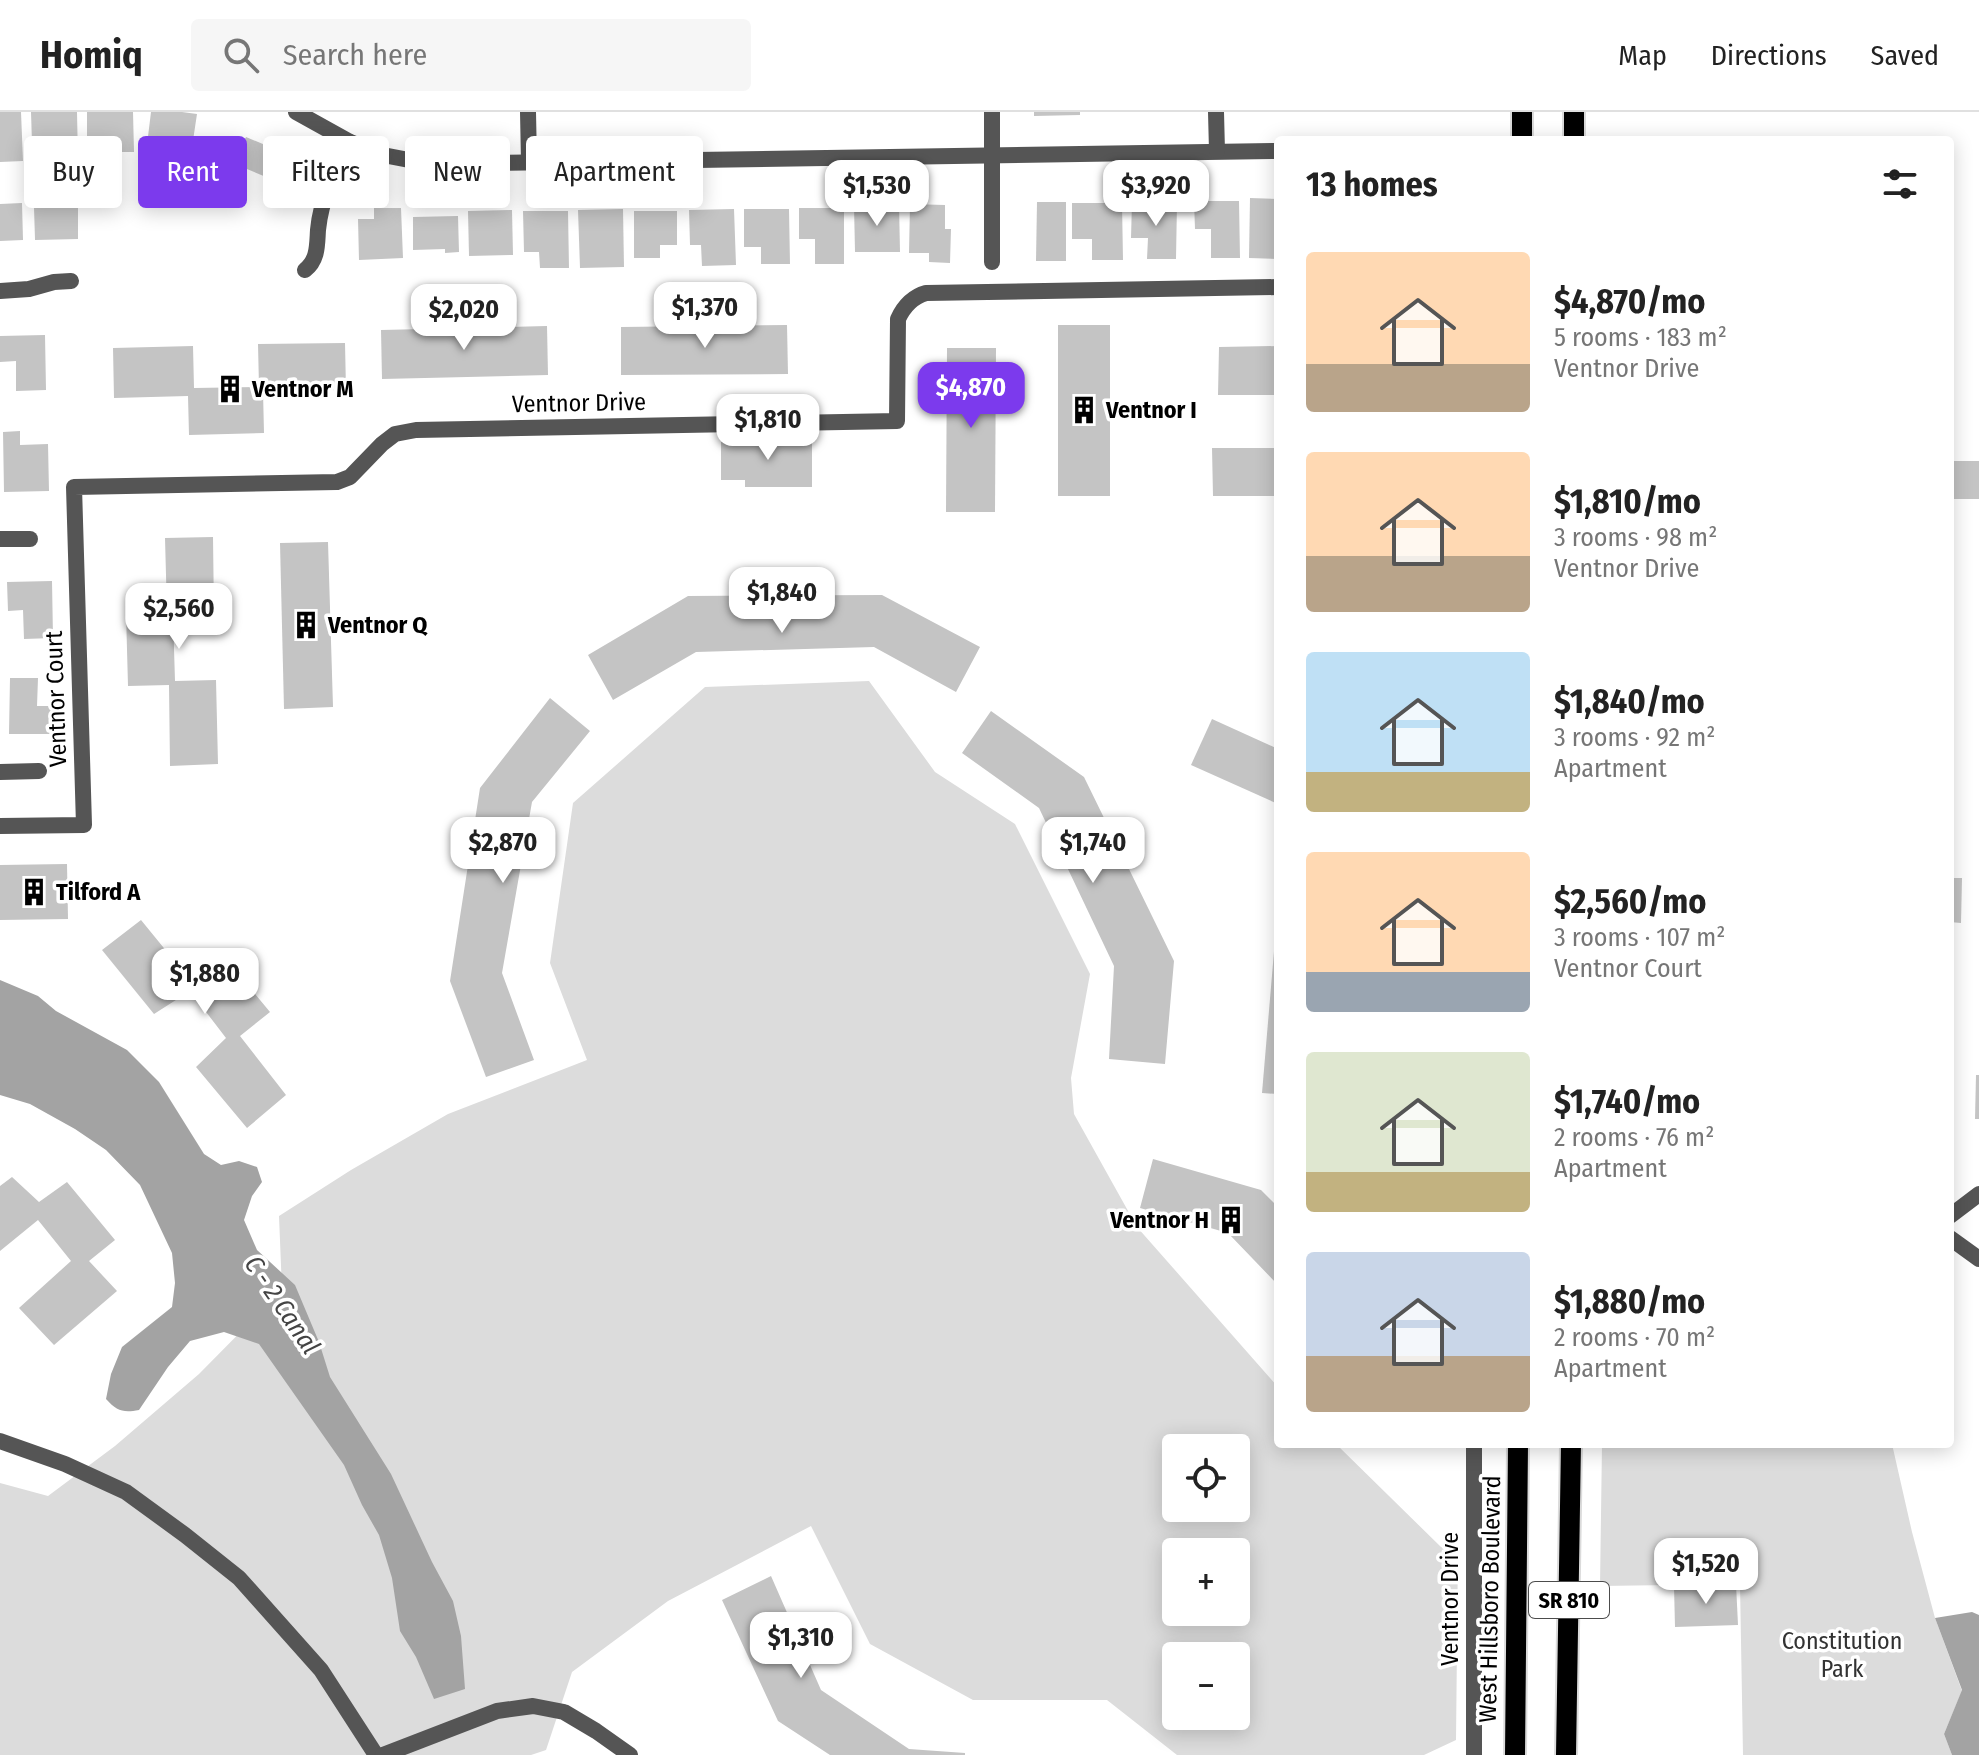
<!DOCTYPE html>
<html lang="en">
<head>
<meta charset="utf-8">
<style>
  body { margin:0; font-family:"Fira Sans Condensed",sans-serif; background:#f6f6f6; color:#222; height:100vh; display:flex; flex-direction:column; font-size:30px; white-space:nowrap }
  * { box-sizing:border-box; margin:0 }
  p { font-size:26px; color:#767676 }
  .icon { flex:none; width:44px; height:44px; fill:none; stroke:currentColor; stroke-width:2; stroke-linecap:round; stroke-linejoin:round }
  .map { position:relative; flex:1; overflow:hidden }
  .sheet { position:absolute; left:1274px; top:24px; width:680px; height:1312px; display:flex; flex-direction:column; background:#fff; border-radius:8px; box-shadow:0 4px 20px #0003 }
  .sheet>* { flex:none }
  .hud { position:absolute; left:24px; top:24px; width:760px; height:72px; display:flex; gap:16px }
  .buttons { position:absolute; left:1162px; top:1322px; display:grid; gap:16px }
  .buttons a { display:grid; place-items:center; width:88px; height:88px; border-radius:8px; background:#fff; box-shadow:0 4px 20px #0003; font-size:40px }
  .price { position:absolute; translate:-50% -68px; padding:0 18px; border-radius:16px; background:#fff; color:#222; font-size:26px; line-height:52px; filter:drop-shadow(0 2px 4px #0008) }
  .price::after { content:''; position:absolute; left:50%; top:48px; width:24px; height:18px; margin-left:-12px; background:inherit; clip-path:polygon(0 0,100% 0,50% 100%) }
  .price.active { background:#7c3aed; color:#fff }
  ul { padding:0; list-style:none }
  li { display:flex; align-items:center; gap:24px; height:200px; padding:0 32px }
  li span { display:grid; place-items:center; flex:none; width:224px; height:160px; border-radius:8px; color:#555 }
  li>.icon { margin-inline-start:auto }
  span .icon { width:96px; height:96px; fill:#fffc; stroke-width:1 }
  li b { font-size:34px }
  h2 { display:flex; justify-content:space-between; align-items:center; height:96px; padding:0 32px; font-size:34px }
  .chip { padding:0 28px; border-radius:8px; background:#fff; box-shadow:0 4px 20px #0003; font-size:28px; line-height:72px }
  .chip.active { background:#7c3aed; color:#fff }
  header { display:flex; align-items:center; gap:48px; box-sizing:border-box; height:112px; padding:0 40px; background:#fff; border-bottom:2px solid #e0e0e0 }
  header strong { font-size:38px }
  nav { display:flex; gap:44px; margin-inline-start:auto; font-size:28px }
  .search { width:560px; height:72px; background:#f6f6f6; display:flex; align-items:center; gap:20px; box-sizing:border-box; padding:0 28px; border-radius:8px; color:#767676; font-size:30px }
  .map>svg:first-child { display:block }
  .green { fill:#dcdcdc; fill-rule:evenodd }
  .water { fill:#a3a3a3 }
  .building { fill:#c4c4c4 }
  .lines { fill:none; stroke-linecap:round; stroke-linejoin:round }
  .primary-casing { stroke:#dbdbdb; stroke-width:24 }
  .minor { stroke:#555; stroke-width:16 }
  .primary { stroke:#000; stroke-width:20 }
  .labels { text-anchor:middle; dominant-baseline:central; stroke-width:7; stroke-linejoin:round; paint-order:stroke }
  .shield { fill:#fff; stroke:#4c4c4c; stroke-width:2 }
  .shield-label { font-size:22px; font-weight:bold; fill:#000 }
  .poi-label { font-size:24px; font-weight:bold; fill:#000; stroke:#fff; text-anchor:start }
  .street-label { font-size:24px; fill:#000; stroke:#fff }
  .park-label { font-size:24px; fill:#333; stroke:#fff }
  .water-label { font-size:26px; font-style:italic; fill:#444; stroke:#fff }
</style>
</head>
<body>
<header>
<strong>Homiq</strong>
<div class="search"><svg class="icon" aria-label="search" viewBox="0 0 24 24"><circle cx="10" cy="10" r="6"/><path d="M15 15l6 6"/></svg>Search here</div>
<nav><a>Map</a><a>Directions</a><a>Saved</a></nav>
</header>
<div class="map">
<svg width="1979" height="1643" viewBox="0 0 1979 1643">
  <rect width="100%" height="100%" fill="#fff"/>
  <g class="green">
    <path d="M869 569 935 660 1015 712 1090 862 1071 966 1074 1002 1137 1115 1278 1275V1332H1336L1441 1435 1458 1437 1456 1628 1424 1643H1177L1107 1588H973L870 1532 811 1414 668 1489 572 1560 546 1638 531 1643H0V1371L48 1384 115 1334 199 1262 282 1178 279 1104 351 1058 448 1002 587 948 550 851 573 691 705 575ZM1176 1336H1236V1396H1176ZM1176 1440H1236V1500H1176ZM1176 1544H1236V1604H1176Z"/>
    <polygon points="1602,1332 1892,1332 1912,1420 1935,1506 1962,1579 1944,1622 1952,1643 1743,1643 1740,1472 1600,1474"/>
  </g>
  <g class="water">
    <path d="M0 868 38 884 56 899 127 938 159 970 204 1042 221 1053 239 1049 257 1055 262 1070 252 1084 244 1108 257 1138 295 1173 319 1230 330 1265 391 1362 432 1450 453 1489 461 1524 465 1577 434 1587 416 1545 400 1519 392 1466 379 1423 362 1393 344 1353 259 1232 224 1220 190 1229 168 1255 139 1298C123 1301 117 1299 106 1287L111 1262 122 1235 172 1195 175 1171 172 1141 140 1073 106 1038 75 1017 30 992 0 983Z"/>
    <polygon points="1972,1500 1979,1503 1979,1643 1952,1643 1944,1622 1962,1578 1935,1506"/>
  </g>
  <g class="building">
    <polygon points="0,0 21,0 23,49 0,50"/>
    <polygon points="31,0 77,0 78,48 49,48 49,30 32,31"/>
    <polygon points="87,0 133,0 134,40 87,40"/>
    <polygon points="151,0 182,0 197,2 192,35 175,33 172,53 145,49"/>
    <polygon points="1034,0 1080,0 1080,3 1034,4"/>
    <polygon points="246,25 289,43 278,70 235,52"/>
    <polygon points="1250,86 1278,87 1278,147 1249,146"/>
    <polygon points="1194,89 1239,89 1240,146 1211,146 1211,117 1195,117"/>
    <polygon points="1037,90 1066,90 1066,149 1036,149"/>
    <polygon points="1132,90 1177,91 1176,147 1147,147 1148,126 1131,126"/>
    <polygon points="22,91 23,128 0,129 0,92"/>
    <polygon points="1072,91 1122,91 1123,148 1092,148 1092,127 1072,127"/>
    <polygon points="899,92 900,140 855,140 854,93"/>
    <polygon points="910,92 945,93 945,117 951,117 950,151 929,150 929,141 909,141"/>
    <polygon points="78,95 78,127 35,128 34,96"/>
    <polygon points="374,96 401,96 403,146 359,148 358,107 374,107"/>
    <polygon points="799,96 844,96 844,152 815,152 815,127 799,127"/>
    <polygon points="623,97 624,155 580,156 578,98"/>
    <polygon points="734,97 736,153 702,154 701,133 690,133 689,98"/>
    <polygon points="744,97 789,97 790,152 761,152 761,135 744,135"/>
    <polygon points="512,98 513,143 469,144 468,99"/>
    <polygon points="523,99 568,99 569,156 540,156 539,140 524,140"/>
    <polygon points="634,99 677,99 677,133 660,133 660,146 634,146"/>
    <polygon points="458,104 459,140 445,141 445,137 413,138 413,105"/>
    <polygon points="787,213 788,262 621,263 621,215"/>
    <rect x="1058" y="213" width="52" height="171"/>
    <polygon points="547,214 548,263 382,267 381,218"/>
    <polygon points="45,223 46,278 16,279 16,249 0,250 0,224"/>
    <polygon points="345,231 346,278 263,279 264,321 189,323 188,284 114,286 113,236 193,234 194,276 259,275 258,232"/>
    <polygon points="1278,234 1278,384 1213,384 1212,336 1275,336 1275,283 1218,283 1219,235"/>
    <polygon points="947,236 996,236 995,400 946,400"/>
    <polygon points="20,319 20,333 48,332 49,379 4,380 3,320"/>
    <polygon points="721,326 812,326 812,375 745,375 745,368 721,368"/>
    <rect x="1950" y="349" width="29" height="38"/>
    <polygon points="213,425 214,503 173,504 175,569 216,568 218,652 170,654 169,573 128,574 126,501 167,500 165,426"/>
    <polygon points="328,430 333,595 284,597 280,431"/>
    <polygon points="52,469 53,526 24,527 23,498 8,499 7,470"/>
    <polygon points="882,483 980,535 956,580 874,535 696,540 613,588 588,543 688,484"/>
    <polygon points="10,566 38,566 37,594 54,594 53,622 9,622"/>
    <polygon points="550,586 590,619 532,690 502,861 534,948 486,965 450,869 480,676"/>
    <polygon points="991,599 1084,665 1174,849 1165,952 1109,947 1114,854 1039,696 962,641"/>
    <polygon points="1212,607 1278,637 1278,692 1191,653"/>
    <polygon points="67,752 68,807 0,808 0,753"/>
    <polygon points="1950,766 1962,766 1961,811 1950,810"/>
    <polygon points="141,808 190,868 222,842 270,900 240,924 286,983 247,1016 196,955 226,926 190,879 154,902 102,838"/>
    <polygon points="1276,816 1278,816 1278,982 1262,981"/>
    <polygon points="1976,963 1979,963 1979,1007 1975,1007"/>
    <polygon points="1153,1047 1261,1078 1278,1095 1278,1173 1228,1121 1140,1096"/>
    <polygon points="12,1065 39,1090 67,1070 115,1128 89,1149 117,1179 54,1233 19,1196 71,1149 38,1108 0,1139 0,1074"/>
    <polygon points="771,1464 821,1578 909,1637 965,1641 965,1643 830,1643 778,1609 722,1488"/>
    <polygon points="1736,1472 1738,1513 1675,1515 1674,1474"/>
  </g>
  <g class="lines">
    <defs>
      <g id="primary">
        <polyline points="1522,0 1522,28"/>
        <polyline points="1574,0 1574,28"/>
        <polyline points="1515,1643 1518,1332"/>
        <polyline points="1566,1643 1571,1332"/>
      </g>
    </defs>
    <use href="#primary" class="primary-casing"/>
    <g class="minor">
      <polyline points="296,0 350,30 383,43 430,52 1278,39"/>
      <polyline points="528,0 529,49"/>
      <polyline points="1216,0 1217,39"/>
      <polyline points="992,150 992,0"/>
      <path d="M305 158C318 148 317 133 318 118 321 86 335 58 350 30"/>
      <polyline points="0,179 29,177 54,170 71,169"/>
      <polyline points="0,427 30,427"/>
      <polyline points="0,660 39,659"/>
      <path d="M0 714 84 713 74 375 337 370 350 365 382 332 395 322 416 318 897 309 898 207C904 194 912 185 926 181L1278 175"/>
      <polyline points="1950,1104 1979,1082"/>
      <polyline points="1950,1126 1979,1147"/>
      <polyline points="0,1329 65,1352 126,1380 185,1423 239,1466 321,1558 376,1643"/>
      <polyline points="383,1643 497,1599 533,1594 564,1600 596,1619 630,1643"/>
      <polyline points="1474,1643 1474,1332"/>
    </g>
    <use href="#primary" class="primary"/>
  </g>
  <defs>
    <symbol id="building-bare" viewBox="-9 -9 18 18"><path d="M-4-6H4V6H1V3H-1V6H-4ZM-2.5-4.3h1.7v1.8h-1.7ZM.8-4.3h1.7v1.8H.8ZM-2.5-1h1.7V.8h-1.7ZM.8-1h1.7V.8H.8Z" fill="#000" stroke="#fff" stroke-width="2.5" paint-order="stroke"/></symbol>
  </defs>
  <g fill-rule="evenodd">
    <use href="#building-bare" x="210" y="257" width="40" height="40"/>
    <use href="#building-bare" x="1064" y="278" width="40" height="40"/>
    <use href="#building-bare" x="286" y="493" width="40" height="40"/>
    <use href="#building-bare" x="14" y="760" width="40" height="40"/>
    <use href="#building-bare" x="1211" y="1088" width="40" height="40"/>
  </g>
  <g class="labels">
    <rect class="shield" x="1529" y="1470" width="80" height="36" rx="6"/>
    <g class="shield-label">
      <text x="1569" y="1488">SR 810</text>
    </g>
    <g class="poi-label">
      <text x="252" y="277">Ventnor M</text>
      <text x="1106" y="298">Ventnor I</text>
      <text x="328" y="513">Ventnor Q</text>
      <text x="56" y="780">Tilford A</text>
      <text x="1209" y="1108" text-anchor="end">Ventnor H</text>
    </g>
    <g class="street-label">
      <text transform="translate(579 291) rotate(-1)">Ventnor Drive</text>
      <text transform="translate(56 587) rotate(-92)">Ventnor Court</text>
      <text transform="translate(1450 1487) rotate(-90)">Ventnor Drive</text>
      <text transform="translate(1490 1487) rotate(-89)">West Hillsboro Boulevard</text>
    </g>
    <g class="park-label">
      <text x="1842" y="1529">Constitution<tspan x="1842" dy="28">Park</tspan></text>
    </g>
    <g class="water-label">
      <text transform="translate(282 1193) rotate(56)">C - 2 Canal</text>
    </g>
  </g>
</svg>
<div class="buttons">
<a><svg class="icon" aria-label="locate" viewBox="0 0 24 24"><circle cx="12" cy="12" r="6"/><path d="M12 2v4M12 18v4M2 12h4M18 12h4"/></svg></a>
<a>+</a>
<a>−</a>
</div>
<b class="price" style="left:877px;top:116px">$1,530</b>
<b class="price" style="left:1156px;top:116px">$3,920</b>
<b class="price" style="left:705px;top:238px">$1,370</b>
<b class="price" style="left:464px;top:240px">$2,020</b>
<b class="price active" style="left:971px;top:318px">$4,870</b>
<b class="price" style="left:768px;top:350px">$1,810</b>
<b class="price" style="left:782px;top:523px">$1,840</b>
<b class="price" style="left:179px;top:539px">$2,560</b>
<b class="price" style="left:503px;top:773px">$2,870</b>
<b class="price" style="left:1093px;top:773px">$1,740</b>
<b class="price" style="left:205px;top:904px">$1,880</b>
<b class="price" style="left:1706px;top:1494px">$1,520</b>
<b class="price" style="left:801px;top:1568px">$1,310</b>
<div class="hud">
<a class="chip">Buy</a>
<a class="chip active">Rent</a>
<a class="chip">Filters</a>
<a class="chip">New</a>
<a class="chip">Apartment</a>
</div>
<section class="sheet">
<h2>13 homes<svg class="icon" aria-label="filters" viewBox="0 0 24 24"><path d="M4 7h16M4 17h16"/><circle cx="9" cy="7" r="2"/><circle cx="15" cy="17" r="2"/></svg></h2>
<ul>
<li><span style="background:linear-gradient(#ffd9b3 70%,#b9a48a 0)"><svg class="icon" aria-label="home" viewBox="0 0 24 24"><path d="M3 11l9-7 9 7M6 9v11h12V9"/></svg></span><div><b>$4,870/mo</b><p>5 rooms · 183 m²</p><p>Ventnor Drive</p></div></li>
<li><span style="background:linear-gradient(#ffd9b3 65%,#b9a48a 0)"><svg class="icon" aria-label="home" viewBox="0 0 24 24"><path d="M3 11l9-7 9 7M6 9v11h12V9"/></svg></span><div><b>$1,810/mo</b><p>3 rooms · 98 m²</p><p>Ventnor Drive</p></div></li>
<li><span style="background:linear-gradient(#bfe0f5 75%,#c2b280 0)"><svg class="icon" aria-label="home" viewBox="0 0 24 24"><path d="M3 11l9-7 9 7M6 9v11h12V9"/></svg></span><div><b>$1,840/mo</b><p>3 rooms · 92 m²</p><p>Apartment</p></div></li>
<li><span style="background:linear-gradient(#ffd9b3 75%,#9aa5b1 0)"><svg class="icon" aria-label="home" viewBox="0 0 24 24"><path d="M3 11l9-7 9 7M6 9v11h12V9"/></svg></span><div><b>$2,560/mo</b><p>3 rooms · 107 m²</p><p>Ventnor Court</p></div></li>
<li><span style="background:linear-gradient(#dfe7d0 75%,#c2b280 0)"><svg class="icon" aria-label="home" viewBox="0 0 24 24"><path d="M3 11l9-7 9 7M6 9v11h12V9"/></svg></span><div><b>$1,740/mo</b><p>2 rooms · 76 m²</p><p>Apartment</p></div></li>
<li><span style="background:linear-gradient(#c9d6e8 65%,#b9a48a 0)"><svg class="icon" aria-label="home" viewBox="0 0 24 24"><path d="M3 11l9-7 9 7M6 9v11h12V9"/></svg></span><div><b>$1,880/mo</b><p>2 rooms · 70 m²</p><p>Apartment</p></div></li>
</ul>
</section>
</div>
</body>
</html>
